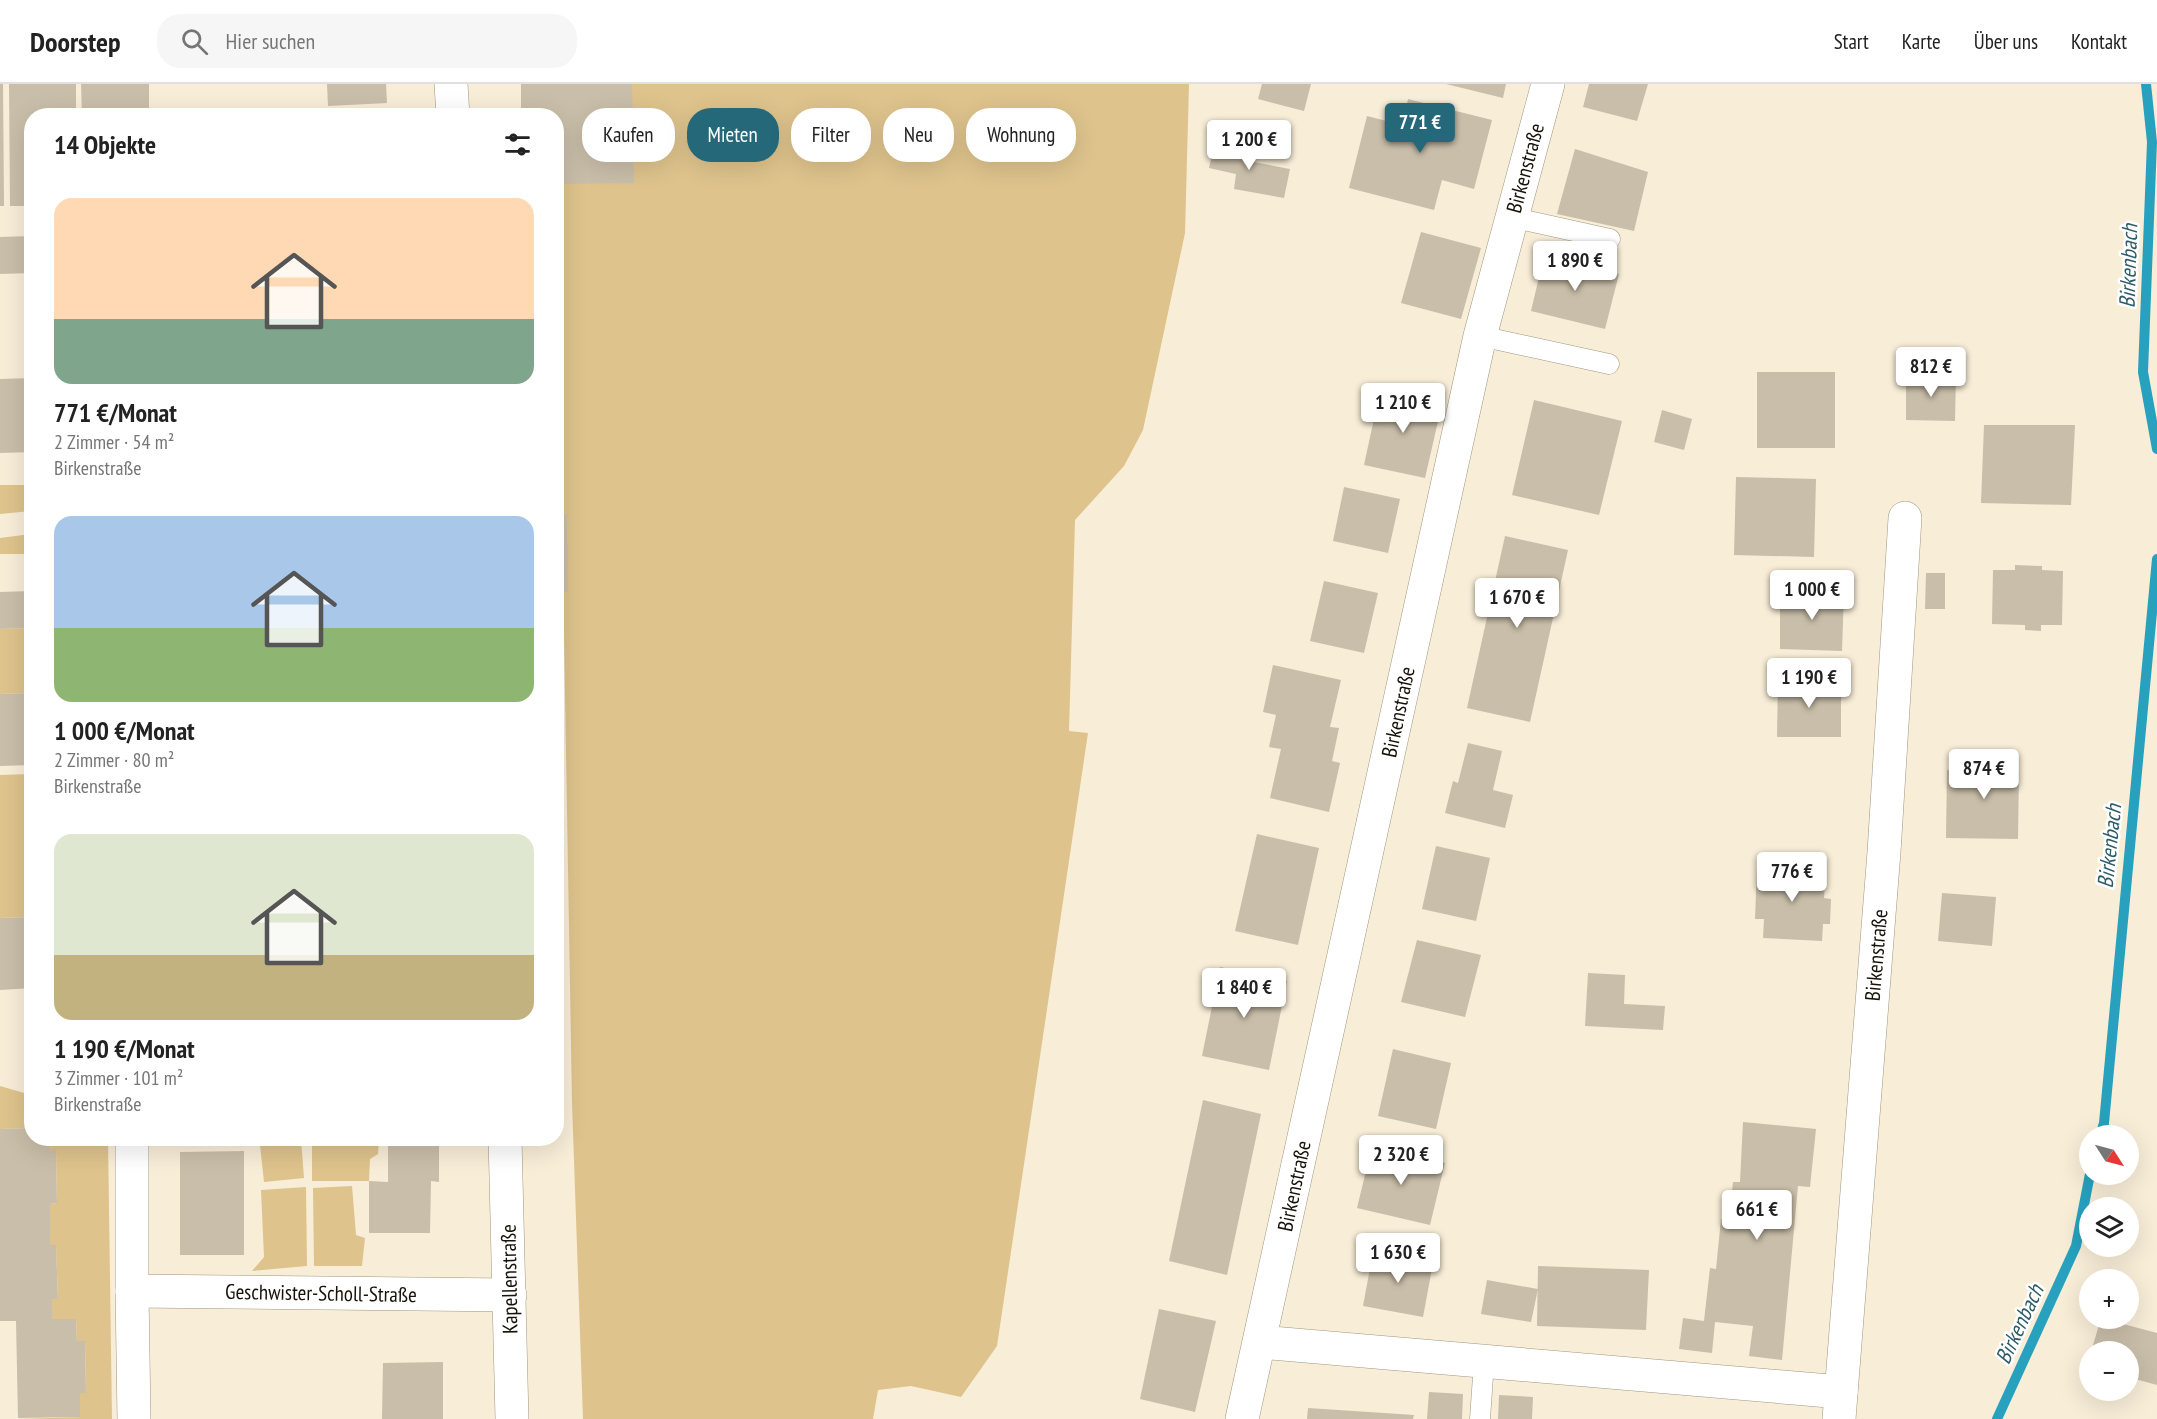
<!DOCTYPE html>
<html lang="de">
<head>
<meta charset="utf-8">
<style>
  body { margin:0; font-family:"PT Sans Narrow",sans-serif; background:#f6f6f6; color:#222; height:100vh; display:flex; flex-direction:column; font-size:22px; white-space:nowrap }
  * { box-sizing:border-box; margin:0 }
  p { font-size:20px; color:#767676 }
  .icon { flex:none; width:33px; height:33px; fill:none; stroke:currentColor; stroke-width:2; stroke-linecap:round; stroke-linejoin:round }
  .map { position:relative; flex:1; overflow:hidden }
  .sheet { position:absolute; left:24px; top:24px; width:540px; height:1038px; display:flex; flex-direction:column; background:#fff; border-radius:24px; box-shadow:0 6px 24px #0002 }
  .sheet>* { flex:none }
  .top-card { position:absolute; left:582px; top:24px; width:570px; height:54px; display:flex; gap:12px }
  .needle { width:39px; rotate:126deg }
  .controls { position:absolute; left:2079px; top:1041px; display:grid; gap:12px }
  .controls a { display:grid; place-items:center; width:60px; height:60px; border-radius:50%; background:#fff; box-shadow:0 6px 24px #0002; font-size:30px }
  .price { position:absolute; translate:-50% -51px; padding:0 14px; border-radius:6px; background:#fff; color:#222; font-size:20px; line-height:39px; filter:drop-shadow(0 2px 3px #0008) }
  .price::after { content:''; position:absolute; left:50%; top:36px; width:18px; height:14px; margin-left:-9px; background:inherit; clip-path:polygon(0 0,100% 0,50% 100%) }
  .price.current { background:#246879; color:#fff }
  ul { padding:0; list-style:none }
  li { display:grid; align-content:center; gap:12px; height:318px; padding:0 30px }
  li span { display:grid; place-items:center; height:186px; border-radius:18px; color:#555 }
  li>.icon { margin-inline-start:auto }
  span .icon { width:108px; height:108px; fill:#fffc; stroke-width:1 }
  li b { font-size:26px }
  h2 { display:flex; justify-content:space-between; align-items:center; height:72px; padding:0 30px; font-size:26px }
  .chip { padding:0 21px; border-radius:24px; background:#fff; box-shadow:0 6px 24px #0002; font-size:21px; line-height:54px }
  .chip.current { background:#246879; color:#fff }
  header { display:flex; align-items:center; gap:36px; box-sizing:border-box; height:84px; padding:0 30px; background:#fff; border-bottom:2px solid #e0e0e0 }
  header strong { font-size:28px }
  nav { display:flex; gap:33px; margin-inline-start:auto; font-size:21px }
  .search { width:420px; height:54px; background:#f6f6f6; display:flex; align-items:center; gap:15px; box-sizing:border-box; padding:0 21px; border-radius:24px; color:#767676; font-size:22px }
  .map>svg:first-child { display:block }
  .green { fill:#dec38c }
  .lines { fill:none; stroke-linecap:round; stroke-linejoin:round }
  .stream { stroke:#27a1be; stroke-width:10 }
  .building { fill:#c9bea9 }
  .lane-casing { stroke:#a09681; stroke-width:21 }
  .street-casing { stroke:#a09681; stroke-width:34 }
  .lane { stroke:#fff; stroke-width:20 }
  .street { stroke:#fff; stroke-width:33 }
  .labels { text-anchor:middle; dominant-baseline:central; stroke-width:5; stroke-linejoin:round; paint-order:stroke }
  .street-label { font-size:21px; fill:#17130b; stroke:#fff }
  .water-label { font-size:22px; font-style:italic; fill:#2c5c69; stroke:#fff }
</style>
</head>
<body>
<header>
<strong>Doorstep</strong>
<div class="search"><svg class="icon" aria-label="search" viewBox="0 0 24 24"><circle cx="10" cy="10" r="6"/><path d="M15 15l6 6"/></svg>Hier suchen</div>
<nav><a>Start</a><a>Karte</a><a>Über uns</a><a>Kontakt</a></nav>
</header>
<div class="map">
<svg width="2157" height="1335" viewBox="0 0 2157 1335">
  <rect width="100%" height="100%" fill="#f8edd7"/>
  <g class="green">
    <polygon points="521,0 1189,0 1185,149 1143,346 1124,382 1075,436 1069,647 1088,649 997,1262 961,1313 911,1302 878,1306 873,1335 583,1335 572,1019 564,551 556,522 556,32 521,31"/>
    <polygon points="0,401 31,401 31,427 0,430"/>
    <polygon points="31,450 31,470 0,470 0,454"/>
    <polygon points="31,544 31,609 0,610 0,545"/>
    <polygon points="31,690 31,833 0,834 0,691"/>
    <polygon points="0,1002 31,1011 31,1044 0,1045"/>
    <polygon points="49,1055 108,1055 112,1335 18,1335 80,1333 80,1309 86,1308 85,1257 77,1257 76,1235 52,1235 52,1215 58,1215 56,1162 50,1161 50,1120 57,1119 56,1067 49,1067"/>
    <polygon points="269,1055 301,1055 304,1094 264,1098 260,1061 268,1059"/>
    <polygon points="312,1055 379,1055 378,1070 370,1075 369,1097 312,1097"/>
    <polygon points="352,1102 356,1151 365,1154 362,1182 314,1182 313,1104"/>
    <polygon points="306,1103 307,1182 252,1187 264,1173 261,1106"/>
  </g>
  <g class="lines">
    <g class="stream">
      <polyline points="2146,0 2152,58 2143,288 2157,365"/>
      <polyline points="2100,1052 2104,1039 2157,475"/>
      <polyline points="1997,1335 2076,1162 2090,1090"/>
    </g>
  </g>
  <g class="building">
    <polygon points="0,0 3,0 4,122 0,122"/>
    <polygon points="9,0 76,0 76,32 32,32 32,122 10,122"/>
    <polygon points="81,0 149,0 149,32 82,32"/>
    <polygon points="327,0 386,0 387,19 328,22"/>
    <polygon points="521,0 632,0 634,99 556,100 556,32 521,32"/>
    <polygon points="1262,0 1311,0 1304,27 1258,15"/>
    <polygon points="1446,0 1506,0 1503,14"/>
    <polygon points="1589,0 1648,0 1637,37 1583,23"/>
    <polygon points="1408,15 1492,36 1474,105 1442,96 1434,126 1349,104 1367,32 1402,41"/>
    <polygon points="1215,56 1246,61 1243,76 1290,85 1284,114 1234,105 1236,90 1209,84"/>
    <polygon points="1575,65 1648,88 1634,147 1557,130"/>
    <polygon points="1421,148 1481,164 1461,235 1401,219"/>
    <polygon points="32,152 32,189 0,190 0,153"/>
    <polygon points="1544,172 1619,190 1605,245 1531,227"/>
    <rect x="1757" y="288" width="78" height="76"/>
    <polygon points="1906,291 1956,292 1955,337 1906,336"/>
    <polygon points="32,294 32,368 0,369 0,295"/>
    <polygon points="1380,307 1442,320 1425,394 1364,381"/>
    <polygon points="1534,316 1622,337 1599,431 1512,411"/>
    <polygon points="1662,326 1692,335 1684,366 1654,358"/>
    <polygon points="1984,341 2075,341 2071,421 1981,419"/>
    <polygon points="1736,393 1816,395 1814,473 1734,471"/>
    <polygon points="1344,403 1400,415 1388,469 1333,457"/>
    <polygon points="556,431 567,431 568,508 556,508"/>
    <polygon points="1505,452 1568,466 1530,638 1467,624"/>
    <polygon points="2015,481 2042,482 2042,486 2063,487 2062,541 2041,541 2041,547 2025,546 2025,541 1992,540 1993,486 2015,486"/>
    <polygon points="1926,489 1945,489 1945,525 1925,525"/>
    <polygon points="1324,497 1378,509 1364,569 1310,557"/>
    <polygon points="32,507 32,544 0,545 0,508"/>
    <polygon points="1780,507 1844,508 1842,567 1780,565"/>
    <polygon points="1273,581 1341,596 1330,643 1339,644 1332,677 1340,679 1329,728 1270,714 1281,665 1269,663 1276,631 1263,628"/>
    <polygon points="1778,596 1841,596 1841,653 1777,653"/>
    <polygon points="32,609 32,681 0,682 0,610"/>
    <polygon points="1468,659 1502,667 1493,706 1513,711 1505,744 1445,729 1453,697 1458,699"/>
    <polygon points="1981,669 2015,670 2014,687 2019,687 2018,755 1946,754 1947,686 1980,687"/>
    <polygon points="1257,750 1319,764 1298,861 1235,847"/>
    <polygon points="1436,762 1490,774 1476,837 1422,825"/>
    <polygon points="1757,782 1826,785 1824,814 1831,815 1830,840 1823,840 1822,857 1763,854 1764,835 1755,835"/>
    <polygon points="1942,809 1996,813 1992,862 1938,857"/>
    <polygon points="32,833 32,904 0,906 0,834"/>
    <polygon points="1417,856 1481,871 1465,933 1401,918"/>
    <polygon points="1220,883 1287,897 1269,986 1202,972"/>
    <polygon points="1588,889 1625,891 1624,920 1665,922 1663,946 1585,942"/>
    <polygon points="1393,965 1451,979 1436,1045 1378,1032"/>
    <polygon points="1203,1016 1261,1030 1227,1191 1169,1177"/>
    <polygon points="1743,1038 1816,1045 1810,1103 1798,1102 1782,1276 1749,1272 1753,1242 1715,1238 1712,1269 1679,1265 1683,1234 1704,1237 1710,1184 1716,1185 1721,1135 1729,1136 1733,1098 1740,1098"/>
    <polygon points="32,1044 32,1054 49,1054 49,1067 56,1066 57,1119 50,1120 50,1161 56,1161 58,1215 52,1215 52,1235 76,1235 77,1257 85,1257 86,1309 80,1309 80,1333 18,1334 16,1237 0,1237 0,1045"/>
    <polygon points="388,1054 439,1054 439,1098 431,1097 430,1149 369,1149 369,1097 388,1098"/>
    <polygon points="1372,1062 1445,1079 1430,1141 1357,1124"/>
    <polygon points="244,1067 244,1171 180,1171 180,1068"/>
    <polygon points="1373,1168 1433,1179 1423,1233 1363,1222"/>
    <polygon points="1538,1182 1649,1186 1646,1246 1537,1242"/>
    <polygon points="1487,1196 1538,1205 1531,1238 1481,1230"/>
    <polygon points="1159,1225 1216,1237 1195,1328 1140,1315"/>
    <polygon points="2101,1234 2157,1249 2157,1301 2128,1293 2128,1268 2091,1268"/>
    <polygon points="443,1278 443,1335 382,1335 383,1279"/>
    <polygon points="1429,1308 1463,1310 1462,1335 1427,1335"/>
    <polygon points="1499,1311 1533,1313 1532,1335 1498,1335"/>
    <polygon points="1308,1324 1414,1331 1413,1335 1307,1335"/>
  </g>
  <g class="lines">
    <defs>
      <g id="lane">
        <polyline points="1511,133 1610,155"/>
        <polyline points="1480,252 1609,280"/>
        <polyline points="1480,1335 1484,1278"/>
      </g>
      <g id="street">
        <polyline points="451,0 453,32"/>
        <polyline points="132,1054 132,1207 510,1211"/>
        <polyline points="505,1054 512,1335"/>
        <polyline points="132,1207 134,1335"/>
        <polyline points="1260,1258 1841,1308"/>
        <polyline points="1242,1335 1480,252 1548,0"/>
        <polyline points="1839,1335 1884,768 1905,434"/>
      </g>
    </defs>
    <use href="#lane" class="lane-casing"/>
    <use href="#street" class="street-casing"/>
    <use href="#lane" class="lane"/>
    <use href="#street" class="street"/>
  </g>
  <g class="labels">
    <g class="street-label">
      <text transform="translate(1525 84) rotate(-75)">Birkenstraße</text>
      <text transform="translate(1398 628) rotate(-78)">Birkenstraße</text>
      <text transform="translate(1876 871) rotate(-85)">Birkenstraße</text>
      <text transform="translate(1294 1102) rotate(-78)">Birkenstraße</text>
      <text transform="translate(509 1195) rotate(-91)">Kapellenstraße</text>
      <text transform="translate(321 1209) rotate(1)">Geschwister-Scholl-Straße</text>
    </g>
    <g class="water-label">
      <text transform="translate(2128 182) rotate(-88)">Birkenbach</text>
      <text transform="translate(2109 762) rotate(-84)">Birkenbach</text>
      <text transform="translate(2019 1240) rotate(-65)">Birkenbach</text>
    </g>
  </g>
</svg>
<div class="controls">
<a><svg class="needle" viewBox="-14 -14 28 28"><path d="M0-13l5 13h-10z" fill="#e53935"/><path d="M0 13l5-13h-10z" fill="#767676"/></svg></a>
<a><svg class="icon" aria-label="layers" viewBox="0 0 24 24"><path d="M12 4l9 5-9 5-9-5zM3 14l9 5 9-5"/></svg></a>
<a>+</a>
<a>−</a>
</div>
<b class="price current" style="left:1420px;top:70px">771 €</b>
<b class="price" style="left:1249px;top:87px">1 200 €</b>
<b class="price" style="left:1575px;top:208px">1 890 €</b>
<b class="price" style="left:1931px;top:314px">812 €</b>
<b class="price" style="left:1403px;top:350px">1 210 €</b>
<b class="price" style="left:1812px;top:537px">1 000 €</b>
<b class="price" style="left:1517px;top:545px">1 670 €</b>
<b class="price" style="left:1809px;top:625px">1 190 €</b>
<b class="price" style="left:1984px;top:716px">874 €</b>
<b class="price" style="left:1792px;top:819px">776 €</b>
<b class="price" style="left:1244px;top:935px">1 840 €</b>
<b class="price" style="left:1401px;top:1102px">2 320 €</b>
<b class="price" style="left:1757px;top:1157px">661 €</b>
<b class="price" style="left:1398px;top:1200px">1 630 €</b>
<div class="top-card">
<a class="chip">Kaufen</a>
<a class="chip current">Mieten</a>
<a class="chip">Filter</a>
<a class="chip">Neu</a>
<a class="chip">Wohnung</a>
</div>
<section class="sheet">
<h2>14 Objekte<svg class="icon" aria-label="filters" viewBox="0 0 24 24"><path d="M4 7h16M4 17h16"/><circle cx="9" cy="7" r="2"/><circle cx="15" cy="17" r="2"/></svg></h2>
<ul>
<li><span style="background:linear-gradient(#ffd9b3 65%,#7fa58c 0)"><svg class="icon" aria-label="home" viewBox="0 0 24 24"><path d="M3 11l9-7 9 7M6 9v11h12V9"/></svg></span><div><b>771 €/Monat</b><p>2 Zimmer · 54 m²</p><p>Birkenstraße</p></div></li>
<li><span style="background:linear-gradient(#a9c7e8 60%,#8fb573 0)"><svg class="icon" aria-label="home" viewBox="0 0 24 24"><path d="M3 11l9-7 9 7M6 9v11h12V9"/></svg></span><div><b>1 000 €/Monat</b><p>2 Zimmer · 80 m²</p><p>Birkenstraße</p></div></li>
<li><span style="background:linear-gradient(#dfe7d0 65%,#c2b280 0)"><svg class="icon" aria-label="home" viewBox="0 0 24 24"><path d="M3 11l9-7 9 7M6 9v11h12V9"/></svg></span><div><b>1 190 €/Monat</b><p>3 Zimmer · 101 m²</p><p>Birkenstraße</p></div></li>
</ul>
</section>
</div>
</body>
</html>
